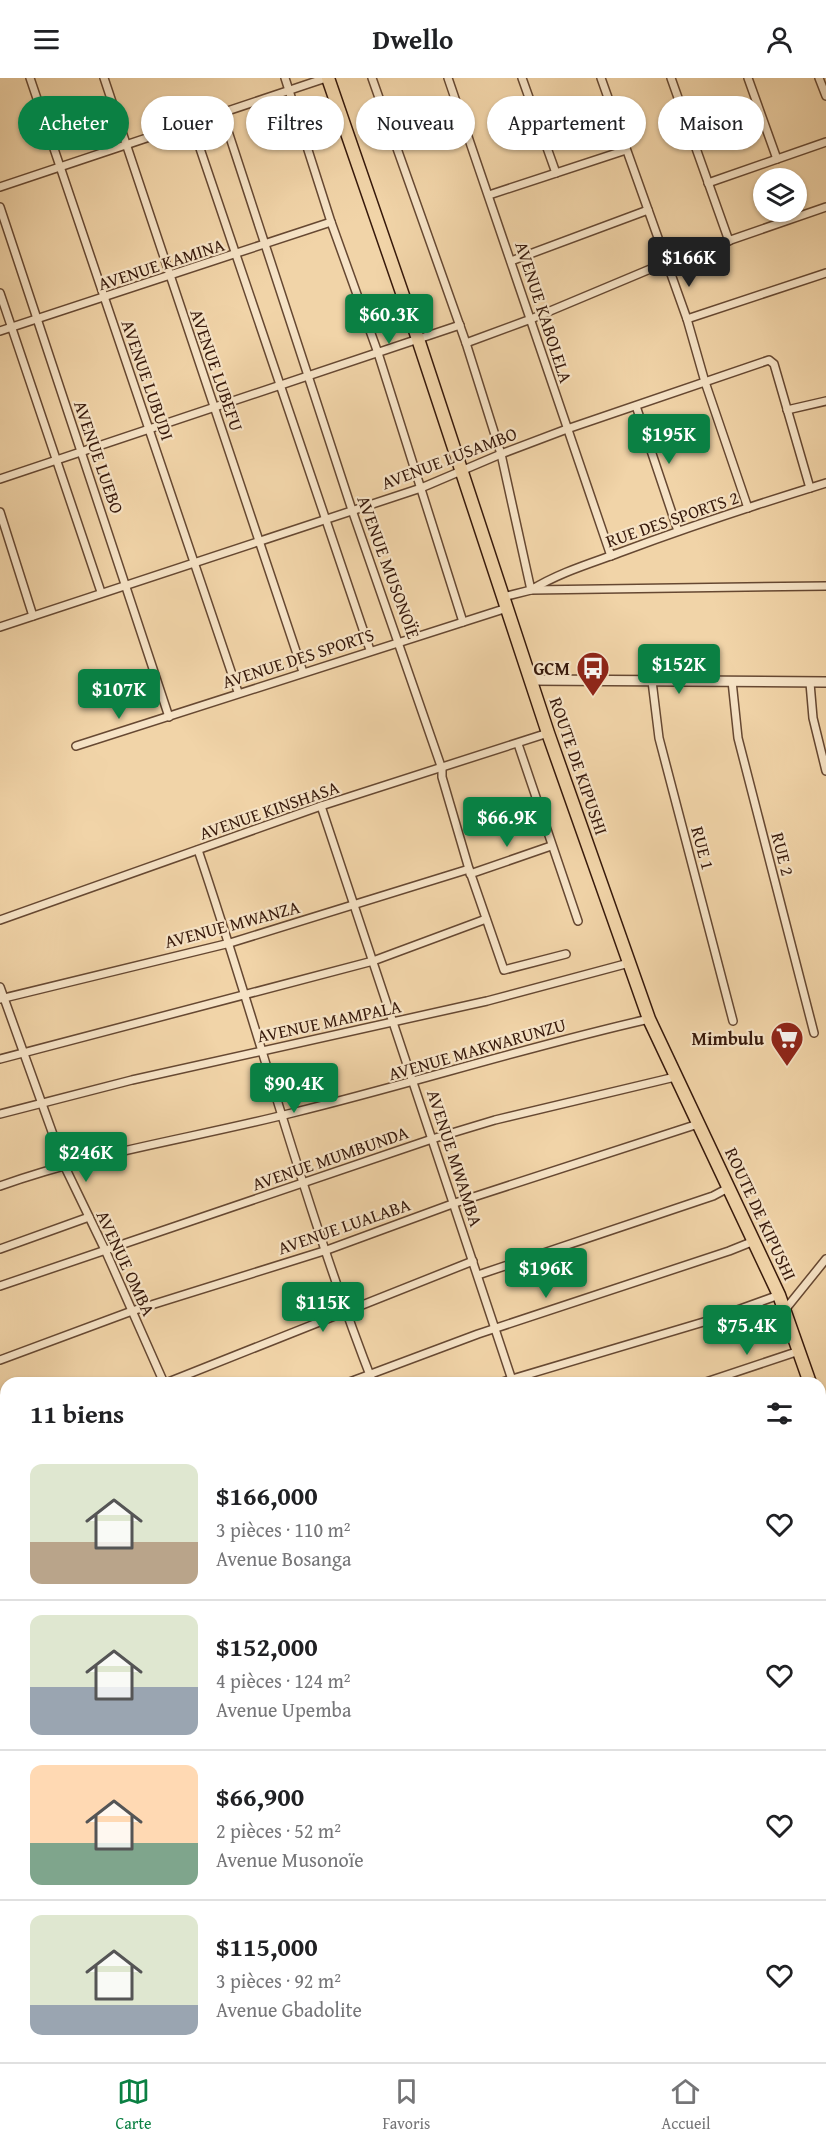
<!DOCTYPE html>
<html lang="fr">
<head>
<meta charset="utf-8">
<style>
  body { margin:0; font-family:"Gentium Book Plus",serif; background:#f2f2f2; color:#202124; height:100vh; display:flex; flex-direction:column; font-size:22px; white-space:nowrap }
  * { box-sizing:border-box; margin:0 }
  p { font-size:20px; color:#757577 }
  .icon { flex:none; width:33px; height:33px; fill:none; stroke:currentColor; stroke-width:2; stroke-linecap:round; stroke-linejoin:round }
  .map { position:relative; flex:1; overflow:hidden }
  .panel { position:absolute; left:0px; top:1299px; width:826px; height:686px; display:flex; flex-direction:column; background:#fff; border-radius:18px 18px 0 0; box-shadow:0 2px 4px #0004 }
  .panel>* { flex:none }
  .banner { position:absolute; left:18px; top:18px; width:790px; height:54px; display:flex; gap:12px }
  .controls { position:absolute; left:753px; top:90px; display:grid; gap:12px }
  .controls a { display:grid; place-items:center; width:54px; height:54px; border-radius:50%; background:#fff; box-shadow:0 2px 4px #0004; font-size:30px }
  .price { position:absolute; translate:-50% -51px; padding:0 14px; border-radius:6px; background:#0b8043; color:#fff; font-size:20px; line-height:39px; filter:drop-shadow(0 2px 3px #0008) }
  .price::after { content:''; position:absolute; left:50%; top:36px; width:18px; height:14px; margin-left:-9px; background:inherit; clip-path:polygon(0 0,100% 0,50% 100%) }
  .price.on { background:#222; color:#fff }
  ul { padding:0; list-style:none }
  li { display:flex; align-items:center; gap:18px; height:150px; padding:0 30px }
  li+li { border-top:2px solid #e0e0e0 }
  li span { display:grid; place-items:center; flex:none; width:168px; height:120px; border-radius:12px; color:#555 }
  li>.icon { margin-inline-start:auto }
  span .icon { width:72px; height:72px; fill:#fffc; stroke-width:1 }
  li b { font-size:26px }
  h2 { display:flex; justify-content:space-between; align-items:center; height:72px; padding:0 30px; font-size:26px }
  .pill { padding:0 21px; border-radius:27px; background:#fff; box-shadow:0 2px 4px #0004; font-size:21px; line-height:54px }
  .pill.on { background:#0b8043; color:#fff }
  header { display:flex; justify-content:space-between; align-items:center; height:78px; padding:0 30px; background:#fff; font-size:27px; font-weight:800 }
  .tabs { display:flex; justify-content:space-around; align-items:center; height:84px; border-top:2px solid #e0e0e0; background:#fff; font-size:16px; color:#757577 }
  .tabs a { display:grid; justify-items:center; gap:3px }
  .tabs .on { color:#0b8043 }
  .map>svg:first-child { display:block }
  .lines { fill:none; stroke-linecap:round; stroke-linejoin:round }
  .stream { stroke:#747966; stroke-width:2 }
  .minor-casing { stroke:#664832; stroke-width:10 }
  .tertiary-casing { stroke:#664832; stroke-width:12 }
  .trunk-casing { stroke:#37190b; stroke-width:15 }
  .minor { stroke:#f6e3c6; stroke-width:7 }
  .tertiary { stroke:#f6e3c6; stroke-width:9 }
  .trunk { stroke:#f1d4a8; stroke-width:12 }
  .labels { text-anchor:middle; dominant-baseline:central; stroke-width:4.5; stroke-linejoin:round; paint-order:stroke }
  .street-label { font-size:18px; fill:#37190b; stroke:#f6e3c6 }
  .poi-label { font-size:18px; font-weight:bold; fill:#37190b; stroke:#f6e3c6; text-anchor:end }
</style>
</head>
<body>
<header><svg class="icon" aria-label="menu" viewBox="0 0 24 24"><path d="M4 6h16M4 12h16M4 18h16"/></svg>Dwello<svg class="icon" aria-label="person" viewBox="0 0 24 24"><circle cx="12" cy="8" r="4"/><path d="M4 21q1-7 8-7t8 7"/></svg></header>
<div class="map">
<svg width="826" height="1984" viewBox="0 0 826 1984">
  <rect width="100%" height="100%" fill="#f1d4a8"/>
  <filter id="stains"><feTurbulence type="fractalNoise" baseFrequency=".00333" numOctaves="4"/><feColorMatrix values="0 0 0 0 .2 0 0 0 0 .09 0 0 0 0 .02 0 0 0 .5 -.17"/></filter>
  <radialGradient id="worn" r=".72"><stop offset=".6" stop-color="#630" stop-opacity="0"/><stop offset="1" stop-color="#630" stop-opacity=".3"/></radialGradient>
  <g class="lines">
    <g class="stream">
      <polyline points="820,1776 826,1772"/>
      <polyline points="550,1984 554,1978"/>
    </g>
    <defs>
      <g id="minor">
        <polyline points="30,0 238,614"/>
        <polyline points="104,0 303,594"/>
        <polyline points="285,0 331,144 378,275 463,544"/>
        <path d="M372 0 466 265 501 376 531 512C560 494 592 485 624 473 691 448 758 426 826 405"/>
        <polyline points="448,0 611,478"/>
        <polyline points="522,0 556,95"/>
        <polyline points="601,0 687,241 705,304 748,430"/>
        <polyline points="671,0 729,163"/>
        <polyline points="748,0 777,81"/>
        <polyline points="819,0 826,18"/>
        <polyline points="222,35 352,432 442,691 442,699 469,791 504,892 566,876"/>
        <polyline points="191,44 370,572"/>
        <polyline points="708,105 826,64"/>
        <polyline points="0,109 326,0"/>
        <polyline points="489,117 626,72"/>
        <polyline points="0,129 169,639"/>
        <polyline points="511,183 648,132"/>
        <polyline points="0,215 101,514"/>
        <polyline points="687,241 826,195"/>
        <polyline points="0,253 331,144"/>
        <polyline points="466,265 531,241 667,184 826,129"/>
        <polyline points="636,328 678,453"/>
        <polyline points="787,332 826,323"/>
        <polyline points="0,401 460,247"/>
        <polyline points="0,434 33,538"/>
        <polyline points="503,519 531,512 826,508"/>
        <polyline points="0,549 421,410 501,376 567,351 769,282 774,286 810,410"/>
        <polyline points="652,603 659,660 733,943"/>
        <polyline points="732,603 738,660 814,955"/>
        <polyline points="810,605 813,640 826,693"/>
        <polyline points="518,666 578,843"/>
        <polyline points="76,668 507,530"/>
        <polyline points="321,728 513,1305"/>
        <path d="M198 772C258 949 305 1131 373 1305"/>
        <polyline points="470,796 551,768"/>
        <polyline points="0,842 321,728 548,655"/>
        <polyline points="0,909 64,1087 106,1174 164,1305"/>
        <polyline points="0,921 230,865 469,791"/>
        <polyline points="0,981 373,883 486,841"/>
        <polyline points="0,1036 132,1002 487,923 629,885"/>
        <path d="M0 1108C95 1074 194 1060 292 1035 411 1006 529 968 649 941"/>
        <polyline points="0,1171 89,1139"/>
        <polyline points="478,1197 713,1118 730,1109"/>
        <polyline points="0,1208 432,1061 495,1042 675,999"/>
        <polyline points="784,1233 826,1181"/>
        <polyline points="0,1282 132,1233 327,1172 455,1125 698,1046"/>
        <polyline points="166,1305 473,1183"/>
        <polyline points="347,1305 478,1256 729,1173 754,1163"/>
        <polyline points="499,1305 707,1243 779,1217"/>
        <polyline points="703,1305 799,1273"/>
        <polyline points="0,1341 6,1360"/>
        <polyline points="0,1374 6,1372"/>
        <polyline points="0,1454 6,1452"/>
        <polyline points="820,1491 826,1489"/>
        <polyline points="0,1512 6,1509"/>
        <polyline points="820,1553 826,1551"/>
        <polyline points="0,1578 6,1576"/>
        <polyline points="820,1613 826,1611"/>
        <polyline points="0,1636 6,1633"/>
        <polyline points="820,1676 826,1674"/>
        <polyline points="0,1699 6,1696"/>
        <polyline points="820,1742 826,1740"/>
        <polyline points="0,1763 6,1761"/>
        <polyline points="0,1812 6,1826"/>
        <polyline points="0,1836 6,1833"/>
        <polyline points="0,1922 6,1920"/>
        <polyline points="820,1927 826,1941"/>
        <polyline points="65,1978 67,1984"/>
        <polyline points="440,1978 442,1984"/>
        <polyline points="614,1978 616,1984"/>
        <polyline points="690,1978 692,1984"/>
        <polyline points="763,1978 766,1984"/>
        <polyline points="33,1984 47,1978"/>
        <polyline points="208,1984 221,1978"/>
        <polyline points="396,1984 409,1978"/>
      </g>
      <polyline id="tertiary" points="531,602 826,604"/>
      <g id="trunk">
        <polyline points="328,0 418,261 548,655 649,941 779,1217 810,1305"/>
        <polyline points="820,1336 826,1353"/>
      </g>
    </defs>
    <use href="#minor" class="minor-casing"/>
    <use href="#tertiary" class="tertiary-casing"/>
    <use href="#trunk" class="trunk-casing"/>
    <use href="#minor" class="minor"/>
    <use href="#tertiary" class="tertiary"/>
    <use href="#trunk" class="trunk"/>
  </g>
  <defs>
    <symbol id="bus-pin" viewBox="-11 -11 22 30"><path d="M0 17L-7.5 6A9.5 9.5 0 1 1 7.5 6Z" fill="#8f2418" stroke="#f6e3c6"/><path d="M-5-6H5V4H4V6H2V4H-2V6H-4V4H-5ZM-3.5-4V0h7V-4ZM-3.5 1.2v1.5H-2V1.2ZM2 1.2v1.5H3.5V1.2Z" fill="#fff"/></symbol>
    <symbol id="supermarket-pin" viewBox="-11 -11 22 30"><path d="M0 17L-7.5 6A9.5 9.5 0 1 1 7.5 6Z" fill="#8f2418" stroke="#f6e3c6"/><path d="M-6-5.5h2.5l.6 2H6L4.5 2H-2.5L-4.4-4H-6ZM-1.5 3.2a1.3 1.3 0 1 0 .1 0ZM3 3.2a1.3 1.3 0 1 0 .1 0Z" fill="#fff"/></symbol>
  </defs>
  <g fill-rule="evenodd">
    <use href="#bus-pin" x="574" y="571" width="38" height="52"/>
    <use href="#supermarket-pin" x="768" y="941" width="38" height="52"/>
  </g>
  <g class="labels">
    <g class="street-label">
      <text transform="translate(161 186) rotate(-18)">AVENUE KAMINA</text>
      <text transform="translate(544 234) rotate(72)">AVENUE KABOLELA</text>
      <text transform="translate(217 292) rotate(71)">AVENUE LUBEFU</text>
      <text transform="translate(148 302) rotate(71)">AVENUE LUBUDI</text>
      <text transform="translate(99 379) rotate(71)">AVENUE LUEBO</text>
      <text transform="translate(449 380) rotate(-21)">AVENUE LUSAMBO</text>
      <text transform="translate(672 441) rotate(-19)">RUE DES SPORTS 2</text>
      <text transform="translate(389 489) rotate(70)">AVENUE MUSONOÏE</text>
      <text transform="translate(298 580) rotate(-18)">AVENUE DES SPORTS</text>
      <text transform="translate(579 688) rotate(71)">ROUTE DE KIPUSHI</text>
      <text transform="translate(269 732) rotate(-19)">AVENUE KINSHASA</text>
      <text transform="translate(703 770) rotate(75)">RUE 1</text>
      <text transform="translate(783 776) rotate(76)">RUE 2</text>
      <text transform="translate(232 846) rotate(-15)">AVENUE MWANZA</text>
      <text transform="translate(329 943) rotate(-12)">AVENUE MAMPALA</text>
      <text transform="translate(477 971) rotate(-16)">AVENUE MAKWARUNZU</text>
      <text transform="translate(330 1080) rotate(-19)">AVENUE MUMBUNDA</text>
      <text transform="translate(455 1080) rotate(72)">AVENUE MWAMBA</text>
      <text transform="translate(761 1136) rotate(65)">ROUTE DE KIPUSHI</text>
      <text transform="translate(344 1148) rotate(-19)">AVENUE LUALABA</text>
      <text transform="translate(126 1185) rotate(65)">AVENUE OMBA</text>
    </g>
    <g class="poi-label">
      <text x="570" y="590">GCM</text>
      <text x="764" y="960">Mimbulu</text>
    </g>
  </g>
  <rect width="100%" height="100%" filter="url(#stains)"/>
  <rect width="100%" height="100%" fill="url(#worn)"/>
</svg>
<div class="controls">
<a><svg class="icon" aria-label="layers" viewBox="0 0 24 24"><path d="M12 4l9 5-9 5-9-5zM3 14l9 5 9-5"/></svg></a>
</div>
<b class="price on" style="left:689px;top:210px">$166K</b>
<b class="price" style="left:389px;top:267px">$60.3K</b>
<b class="price" style="left:669px;top:387px">$195K</b>
<b class="price" style="left:679px;top:617px">$152K</b>
<b class="price" style="left:119px;top:642px">$107K</b>
<b class="price" style="left:507px;top:770px">$66.9K</b>
<b class="price" style="left:294px;top:1036px">$90.4K</b>
<b class="price" style="left:86px;top:1105px">$246K</b>
<b class="price" style="left:546px;top:1221px">$196K</b>
<b class="price" style="left:323px;top:1255px">$115K</b>
<b class="price" style="left:747px;top:1278px">$75.4K</b>
<div class="banner">
<a class="pill on">Acheter</a>
<a class="pill">Louer</a>
<a class="pill">Filtres</a>
<a class="pill">Nouveau</a>
<a class="pill">Appartement</a>
<a class="pill">Maison</a>
</div>
<section class="panel">
<h2>11 biens<svg class="icon" aria-label="filters" viewBox="0 0 24 24"><path d="M4 7h16M4 17h16"/><circle cx="9" cy="7" r="2"/><circle cx="15" cy="17" r="2"/></svg></h2>
<ul>
<li><span style="background:linear-gradient(#dfe7d0 65%,#b9a48a 0)"><svg class="icon" aria-label="home" viewBox="0 0 24 24"><path d="M3 11l9-7 9 7M6 9v11h12V9"/></svg></span><div><b>$166,000</b><p>3 pièces · 110 m²</p><p>Avenue Bosanga</p></div><svg class="icon" aria-label="heart" viewBox="0 0 24 24"><path d="M12 20l-8-8c-3-5 5-10 8-4 3-6 11-1 8 4z"/></svg></li>
<li><span style="background:linear-gradient(#dfe7d0 60%,#9aa5b1 0)"><svg class="icon" aria-label="home" viewBox="0 0 24 24"><path d="M3 11l9-7 9 7M6 9v11h12V9"/></svg></span><div><b>$152,000</b><p>4 pièces · 124 m²</p><p>Avenue Upemba</p></div><svg class="icon" aria-label="heart" viewBox="0 0 24 24"><path d="M12 20l-8-8c-3-5 5-10 8-4 3-6 11-1 8 4z"/></svg></li>
<li><span style="background:linear-gradient(#ffd9b3 65%,#7fa58c 0)"><svg class="icon" aria-label="home" viewBox="0 0 24 24"><path d="M3 11l9-7 9 7M6 9v11h12V9"/></svg></span><div><b>$66,900</b><p>2 pièces · 52 m²</p><p>Avenue Musonoïe</p></div><svg class="icon" aria-label="heart" viewBox="0 0 24 24"><path d="M12 20l-8-8c-3-5 5-10 8-4 3-6 11-1 8 4z"/></svg></li>
<li><span style="background:linear-gradient(#dfe7d0 75%,#9aa5b1 0)"><svg class="icon" aria-label="home" viewBox="0 0 24 24"><path d="M3 11l9-7 9 7M6 9v11h12V9"/></svg></span><div><b>$115,000</b><p>3 pièces · 92 m²</p><p>Avenue Gbadolite</p></div><svg class="icon" aria-label="heart" viewBox="0 0 24 24"><path d="M12 20l-8-8c-3-5 5-10 8-4 3-6 11-1 8 4z"/></svg></li>
</ul>
</section>
</div>
<nav class="tabs">
<a class="on"><svg class="icon" aria-label="map" viewBox="0 0 24 24"><path d="M3 6l6-2 6 2 6-2v14l-6 2-6-2-6 2zM9 4v14M15 6v14"/></svg>Carte</a>
<a><svg class="icon" aria-label="saved" viewBox="0 0 24 24"><path d="M7 4h10v16l-5-4-5 4z"/></svg>Favoris</a>
<a><svg class="icon" aria-label="home" viewBox="0 0 24 24"><path d="M3 11l9-7 9 7M6 9v11h12V9"/></svg>Accueil</a>
</nav>
</body>
</html>
